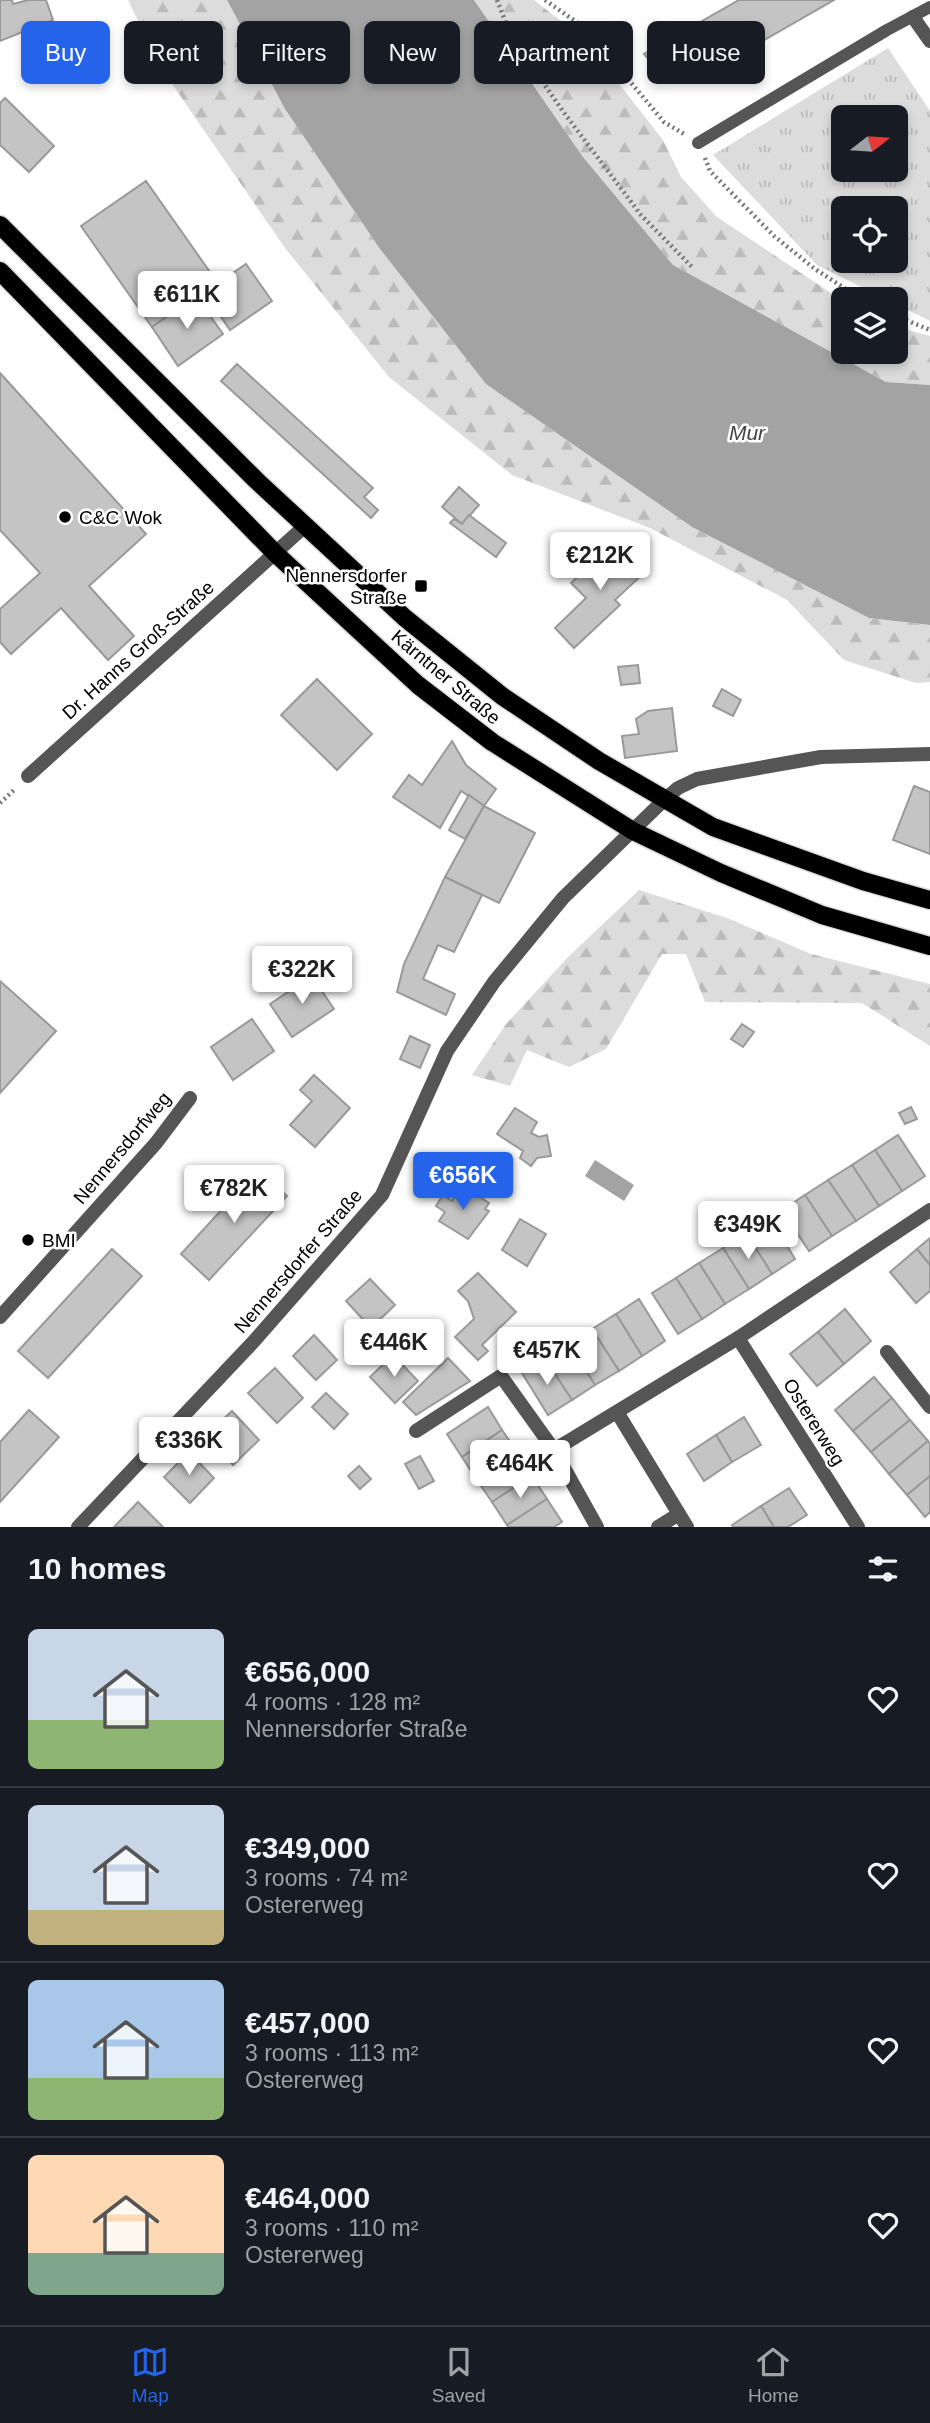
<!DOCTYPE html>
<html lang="en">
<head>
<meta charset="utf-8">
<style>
  body { margin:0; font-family:Helvetica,sans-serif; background:#242831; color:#f1f3f6; height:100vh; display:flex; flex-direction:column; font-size:26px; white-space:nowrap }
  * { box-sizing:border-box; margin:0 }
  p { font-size:23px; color:#9ea1a6 }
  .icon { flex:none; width:38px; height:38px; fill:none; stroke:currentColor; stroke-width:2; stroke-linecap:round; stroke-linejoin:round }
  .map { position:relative; height:1527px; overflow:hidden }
  .side { display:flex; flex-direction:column; background:#171b24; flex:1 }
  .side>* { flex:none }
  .top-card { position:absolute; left:21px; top:21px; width:889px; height:63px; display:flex; gap:14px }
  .needle { width:46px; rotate:73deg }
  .fabs { position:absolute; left:831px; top:105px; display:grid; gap:14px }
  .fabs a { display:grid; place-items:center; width:77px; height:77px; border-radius:10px; background:#171b24; box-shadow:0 4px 10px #0003; font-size:35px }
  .price { position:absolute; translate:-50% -60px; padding:0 16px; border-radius:7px; background:#fff; color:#222; font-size:23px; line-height:46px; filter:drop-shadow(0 2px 4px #0008) }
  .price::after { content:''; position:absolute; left:50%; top:42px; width:21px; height:16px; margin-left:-10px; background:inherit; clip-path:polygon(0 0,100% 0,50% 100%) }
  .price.current { background:#2563eb; color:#fff }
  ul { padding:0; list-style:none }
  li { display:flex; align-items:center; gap:21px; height:175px; padding:0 28px }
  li+li { border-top:2px solid #363941 }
  li span { display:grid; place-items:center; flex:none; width:196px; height:140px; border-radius:10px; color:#555 }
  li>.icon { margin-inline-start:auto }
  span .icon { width:84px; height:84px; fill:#fffc; stroke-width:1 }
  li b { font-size:30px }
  h2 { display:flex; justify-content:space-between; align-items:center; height:84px; padding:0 28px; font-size:30px }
  .pill { padding:0 24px; border-radius:10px; background:#171b24; box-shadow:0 4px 10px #0003; font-size:24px; line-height:63px }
  .pill.current { background:#2563eb; color:#fff }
  .dock { display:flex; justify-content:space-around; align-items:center; height:98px; border-top:2px solid #363941; background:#171b24; font-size:19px; color:#9ea1a6 }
  .dock a { display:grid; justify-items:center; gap:4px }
  .dock .current { color:#2563eb }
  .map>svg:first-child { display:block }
  .forest { fill:url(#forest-firs) }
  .park { fill:url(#park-tufts); fill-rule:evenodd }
  .water { fill:#a3a3a3 }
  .building { fill:#c4c4c4; stroke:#999; stroke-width:2 }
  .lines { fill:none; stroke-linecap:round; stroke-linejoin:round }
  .primary-casing { stroke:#dbdbdb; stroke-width:21 }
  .path { stroke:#777; stroke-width:4.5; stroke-dasharray:2 3.5; stroke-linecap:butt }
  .service { stroke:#555; stroke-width:12 }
  .minor { stroke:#555; stroke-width:14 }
  .primary { stroke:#000; stroke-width:18 }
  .poi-dot { fill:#000; stroke:#fff; stroke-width:2.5 }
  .labels { text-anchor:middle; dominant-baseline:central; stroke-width:5; stroke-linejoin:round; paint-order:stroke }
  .poi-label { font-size:19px; fill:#000; stroke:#fff; text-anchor:start }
  .street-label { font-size:19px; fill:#000; stroke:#fff }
  .water-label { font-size:21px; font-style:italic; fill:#444; stroke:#fff }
</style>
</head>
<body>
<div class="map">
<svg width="930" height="1527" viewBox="0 0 930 1527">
  <defs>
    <pattern id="forest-firs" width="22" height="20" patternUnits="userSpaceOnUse" patternTransform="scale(1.75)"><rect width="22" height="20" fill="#dcdcdc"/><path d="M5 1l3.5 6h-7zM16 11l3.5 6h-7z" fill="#bbb"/></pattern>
    <pattern id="park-tufts" width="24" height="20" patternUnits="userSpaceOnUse" patternTransform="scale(1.75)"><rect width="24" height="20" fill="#dcdcdc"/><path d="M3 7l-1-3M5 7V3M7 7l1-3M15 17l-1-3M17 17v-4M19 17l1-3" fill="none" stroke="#bbb"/></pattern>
  </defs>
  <rect width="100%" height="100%" fill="#fff"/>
  <g class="forest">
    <polygon points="128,0 227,0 285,109 380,249 486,384 692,527 869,618 930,625 930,682 916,683 844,660 787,600 650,528 512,475 389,377 285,248 161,68"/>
    <polygon points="474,0 534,0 584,39 663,140 681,177 717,217 843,301 844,352 896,352 896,327 930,336 930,385 886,382 673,265 583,157"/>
    <polygon points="639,890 727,918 811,954 930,984 930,1046 862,1003 705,1002 686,954 662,954 606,1049 569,1067 527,1050 510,1086 472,1075 506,1024 569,956"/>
  </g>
  <path class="park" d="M888 48 930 111V321L896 304V299H886L817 265 713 155ZM844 117H896V170H844ZM844 208H896V261H844Z"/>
  <g class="water">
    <polygon points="227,0 474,0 583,157 673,265 886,382 930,385 930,625 869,618 692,527 486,384 380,249 285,109"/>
    <polygon points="595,1160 634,1185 624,1201 585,1176"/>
  </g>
  <g class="building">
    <polygon points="0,0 12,0 13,4 28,0 46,0 53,20 0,41"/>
    <polygon points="739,0 834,0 693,81 677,81 665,78 644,54"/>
    <polygon points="5,98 54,146 29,172 0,145 0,103"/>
    <polygon points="146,181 224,292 204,307 196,296 152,327 81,226"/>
    <polygon points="246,264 272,301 230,330 219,314 224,311 216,298 224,292 218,283"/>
    <polygon points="196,296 223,334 178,366 152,327"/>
    <polygon points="237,364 373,488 364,497 378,510 371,518 221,381"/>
    <polygon points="0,373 146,534 89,586 134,636 108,660 61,608 11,654 0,642 0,609 40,573 0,530"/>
    <polygon points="459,487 479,505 462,524 442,507"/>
    <polygon points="469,515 506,543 496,557 450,523 454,519 462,524"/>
    <polygon points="616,540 646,571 615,600 620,605 574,648 555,628 586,598 571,583"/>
    <polygon points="638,665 640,683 621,685 618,667"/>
    <polygon points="317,679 372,734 337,770 281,715"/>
    <polygon points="722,689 741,700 733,716 713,706"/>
    <polygon points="672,708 677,751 625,758 622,736 639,734 636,719 648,711"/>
    <polygon points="452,741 466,765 496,789 484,806 461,791 440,828 393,797 409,775 422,785"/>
    <polygon points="914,786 930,792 930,854 893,840"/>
    <polygon points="469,795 484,806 465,839 449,830"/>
    <polygon points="484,806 535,833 499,903 445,877"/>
    <polygon points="445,877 482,895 454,952 438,945 423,979 455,994 446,1015 397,992 404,964"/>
    <polygon points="312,976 334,1009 292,1037 270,1004"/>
    <polygon points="0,981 56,1031 0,1093"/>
    <polygon points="252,1019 274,1051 233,1080 211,1047"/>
    <polygon points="742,1024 754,1032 743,1047 731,1039"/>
    <polygon points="410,1036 430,1045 420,1068 400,1059"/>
    <polygon points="314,1075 350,1108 315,1147 290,1125 312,1101 300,1090"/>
    <polygon points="911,1107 917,1119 905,1124 899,1113"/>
    <polygon points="515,1108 537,1122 531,1133 539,1137 547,1135 551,1156 537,1158 531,1166 520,1158 523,1151 497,1134"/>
    <polygon points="898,1135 925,1176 902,1191 875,1150"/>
    <polygon points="875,1150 902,1191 879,1206 852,1165"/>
    <polygon points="852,1165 879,1206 856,1221 828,1180"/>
    <polygon points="258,1170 287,1196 209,1280 181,1254"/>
    <polygon points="828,1180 856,1221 832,1236 805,1195"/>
    <polygon points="462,1185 489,1203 485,1209 489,1211 468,1239 439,1221 445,1212 436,1206 443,1195 452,1201"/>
    <polygon points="805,1195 832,1236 809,1251 782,1210"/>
    <polygon points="770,1218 795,1259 772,1274 746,1233"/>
    <polygon points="520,1219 546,1234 527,1266 502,1250"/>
    <polygon points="746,1233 772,1274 749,1289 723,1248"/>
    <polygon points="930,1238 930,1265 917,1249"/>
    <polygon points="723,1248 749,1289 725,1304 699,1263"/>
    <polygon points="112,1249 142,1276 48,1378 18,1351"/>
    <polygon points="917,1249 930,1265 930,1291 916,1303 890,1272"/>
    <polygon points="699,1263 725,1304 702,1319 676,1278"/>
    <polygon points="478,1273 516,1312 482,1345 488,1351 478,1360 455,1337 474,1319 468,1301 458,1291"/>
    <polygon points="676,1278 702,1319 678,1334 652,1293"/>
    <polygon points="370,1279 395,1305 371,1328 346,1301"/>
    <polygon points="639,1299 665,1341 642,1356 616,1314"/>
    <polygon points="845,1309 871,1341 844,1364 818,1332"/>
    <polygon points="616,1314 642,1356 619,1371 592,1329"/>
    <polygon points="592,1329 619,1371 595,1385 569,1344"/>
    <polygon points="818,1332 844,1364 817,1386 790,1354"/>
    <polygon points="314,1335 337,1360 316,1380 293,1356"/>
    <polygon points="569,1344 595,1385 572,1400 545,1359"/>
    <polygon points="393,1355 418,1381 395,1403 370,1377"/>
    <polygon points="448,1358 470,1381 416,1415 403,1402"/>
    <polygon points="545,1359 572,1400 548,1415 522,1373"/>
    <polygon points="275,1368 303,1398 277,1423 248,1393"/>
    <polygon points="874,1377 892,1398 853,1431 835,1410"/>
    <polygon points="326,1393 348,1414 334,1429 312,1407"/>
    <polygon points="892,1398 910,1420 871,1452 853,1431"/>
    <polygon points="488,1407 502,1430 462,1457 447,1434"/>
    <polygon points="29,1410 59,1437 0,1502 0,1442"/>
    <polygon points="232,1411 259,1440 233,1465 205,1436"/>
    <polygon points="744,1417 761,1445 732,1462 716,1435"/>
    <polygon points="910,1420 928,1441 889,1474 871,1452"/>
    <polygon points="502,1430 518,1453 477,1480 462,1457"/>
    <polygon points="716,1435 732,1462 704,1481 687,1454"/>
    <polygon points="928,1441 930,1444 930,1476 907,1495 889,1474"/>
    <polygon points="189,1452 214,1478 190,1503 164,1477"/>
    <polygon points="518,1453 532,1476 492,1502 477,1480"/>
    <polygon points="420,1456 434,1481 419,1489 405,1464"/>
    <polygon points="359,1466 371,1479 360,1489 348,1476"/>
    <polygon points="532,1476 547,1499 507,1525 492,1502"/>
    <polygon points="930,1476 930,1512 925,1517 907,1495"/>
    <polygon points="789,1488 807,1515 788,1527 774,1527 761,1506"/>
    <polygon points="547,1499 562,1522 554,1527 508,1527 507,1525"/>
    <polygon points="138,1502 163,1527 114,1527"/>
    <polygon points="761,1506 774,1527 733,1527 732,1525"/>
  </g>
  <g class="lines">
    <defs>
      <g id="primary">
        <polyline points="0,225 257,481 405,618 502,696 599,761 713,827 863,881 930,900"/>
        <polyline points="0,271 276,554 418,685 492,742 633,831 721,873 822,915 930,946"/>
      </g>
    </defs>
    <use href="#primary" class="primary-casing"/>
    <g class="path">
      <polyline points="497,0 511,36 562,110 641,215 693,268"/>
      <polyline points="545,0 585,28 664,122 684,134"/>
      <polyline points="705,158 710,171 774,236 815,269 861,299"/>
      <polyline points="896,316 930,330"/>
      <polyline points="0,803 15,789"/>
    </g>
    <polyline class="service" points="698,143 887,30 930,7"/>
    <g class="minor">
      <polyline points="913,17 930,41"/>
      <polyline points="28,776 305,526"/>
      <polyline points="0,1317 156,1143 190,1098"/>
      <polyline points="738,1338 858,1527"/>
      <polyline points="887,1352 930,1407"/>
      <polyline points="617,1412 679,1514"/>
      <polyline points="416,1431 501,1376 554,1450 738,1338 930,1210"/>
      <polyline points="554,1450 597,1527"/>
      <polyline points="78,1527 255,1340 382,1195 447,1051 494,982 563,898 664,800 678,788 697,779 821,757 930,754"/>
      <polyline points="658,1527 679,1514 687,1527"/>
    </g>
    <use href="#primary" class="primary"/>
  </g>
  <g class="poi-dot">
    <circle cx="65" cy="517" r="7"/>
    <rect x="414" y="579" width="14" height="14" rx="3.5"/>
    <circle cx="28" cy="1240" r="7"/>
  </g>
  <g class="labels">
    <g class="poi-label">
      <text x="79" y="517">C&amp;C Wok</text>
      <text x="407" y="575" text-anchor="end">Nennersdorfer<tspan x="407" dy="22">Straße</tspan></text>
      <text x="42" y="1240">BMI</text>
    </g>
    <g class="street-label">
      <text transform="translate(138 650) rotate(-42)">Dr. Hanns Groß-Straße</text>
      <text transform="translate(446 677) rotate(40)">Kärntner Straße</text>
      <text transform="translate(122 1148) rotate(-50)">Nennersdorfweg</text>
      <text transform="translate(298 1261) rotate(-49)">Nennersdorfer Straße</text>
      <text transform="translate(814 1422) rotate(58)">Ostererweg</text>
    </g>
    <g class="water-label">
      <text x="747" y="432">Mur</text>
    </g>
  </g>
</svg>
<div class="fabs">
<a><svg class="needle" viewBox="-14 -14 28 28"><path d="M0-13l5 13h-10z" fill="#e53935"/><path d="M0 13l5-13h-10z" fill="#9ea1a6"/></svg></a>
<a><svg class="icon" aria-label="locate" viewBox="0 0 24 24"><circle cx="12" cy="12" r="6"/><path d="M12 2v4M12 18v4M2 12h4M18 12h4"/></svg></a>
<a><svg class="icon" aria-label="layers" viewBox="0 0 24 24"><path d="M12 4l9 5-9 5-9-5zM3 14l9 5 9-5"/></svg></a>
</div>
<b class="price" style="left:187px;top:331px">€611K</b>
<b class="price" style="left:600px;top:592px">€212K</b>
<b class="price" style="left:302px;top:1006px">€322K</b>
<b class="price current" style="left:463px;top:1212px">€656K</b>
<b class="price" style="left:234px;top:1225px">€782K</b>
<b class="price" style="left:748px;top:1261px">€349K</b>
<b class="price" style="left:394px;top:1379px">€446K</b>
<b class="price" style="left:547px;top:1387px">€457K</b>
<b class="price" style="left:189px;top:1477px">€336K</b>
<b class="price" style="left:520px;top:1500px">€464K</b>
<div class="top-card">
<a class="pill current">Buy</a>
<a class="pill">Rent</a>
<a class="pill">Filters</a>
<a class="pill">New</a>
<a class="pill">Apartment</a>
<a class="pill">House</a>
</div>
</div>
<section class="side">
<h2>10 homes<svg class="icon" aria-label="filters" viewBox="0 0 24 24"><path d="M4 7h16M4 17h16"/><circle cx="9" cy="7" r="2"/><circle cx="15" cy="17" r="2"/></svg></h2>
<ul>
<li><span style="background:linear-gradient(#c9d6e8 65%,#8fb573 0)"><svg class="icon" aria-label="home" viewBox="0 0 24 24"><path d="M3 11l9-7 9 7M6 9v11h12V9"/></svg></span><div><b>€656,000</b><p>4 rooms · 128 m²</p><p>Nennersdorfer Straße</p></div><svg class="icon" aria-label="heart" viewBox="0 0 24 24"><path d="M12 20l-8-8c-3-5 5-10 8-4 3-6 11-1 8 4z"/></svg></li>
<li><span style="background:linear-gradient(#c9d6e8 75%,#c2b280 0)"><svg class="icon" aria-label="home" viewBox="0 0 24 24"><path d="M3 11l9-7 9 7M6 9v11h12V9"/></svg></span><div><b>€349,000</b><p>3 rooms · 74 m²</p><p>Ostererweg</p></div><svg class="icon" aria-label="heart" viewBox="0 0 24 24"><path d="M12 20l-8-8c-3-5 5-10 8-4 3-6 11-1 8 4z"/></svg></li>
<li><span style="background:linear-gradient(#a9c7e8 70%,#8fb573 0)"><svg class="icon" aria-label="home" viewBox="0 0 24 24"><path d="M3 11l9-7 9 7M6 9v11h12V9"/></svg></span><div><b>€457,000</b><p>3 rooms · 113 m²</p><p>Ostererweg</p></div><svg class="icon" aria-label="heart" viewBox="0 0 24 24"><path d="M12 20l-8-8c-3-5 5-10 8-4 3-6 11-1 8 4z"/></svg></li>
<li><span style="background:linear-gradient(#ffd9b3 70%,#7fa58c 0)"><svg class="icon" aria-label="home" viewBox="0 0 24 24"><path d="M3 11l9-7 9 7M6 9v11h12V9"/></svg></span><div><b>€464,000</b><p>3 rooms · 110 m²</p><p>Ostererweg</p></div><svg class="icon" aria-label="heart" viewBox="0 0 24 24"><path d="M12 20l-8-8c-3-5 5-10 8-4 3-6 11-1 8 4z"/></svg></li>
</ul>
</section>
<nav class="dock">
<a class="current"><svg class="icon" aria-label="map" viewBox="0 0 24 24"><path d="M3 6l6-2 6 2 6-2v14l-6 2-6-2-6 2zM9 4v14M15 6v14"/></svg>Map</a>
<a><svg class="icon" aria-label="saved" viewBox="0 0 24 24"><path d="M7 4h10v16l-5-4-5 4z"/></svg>Saved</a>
<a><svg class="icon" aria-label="home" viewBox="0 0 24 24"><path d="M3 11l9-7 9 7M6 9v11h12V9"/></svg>Home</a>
</nav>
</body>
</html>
